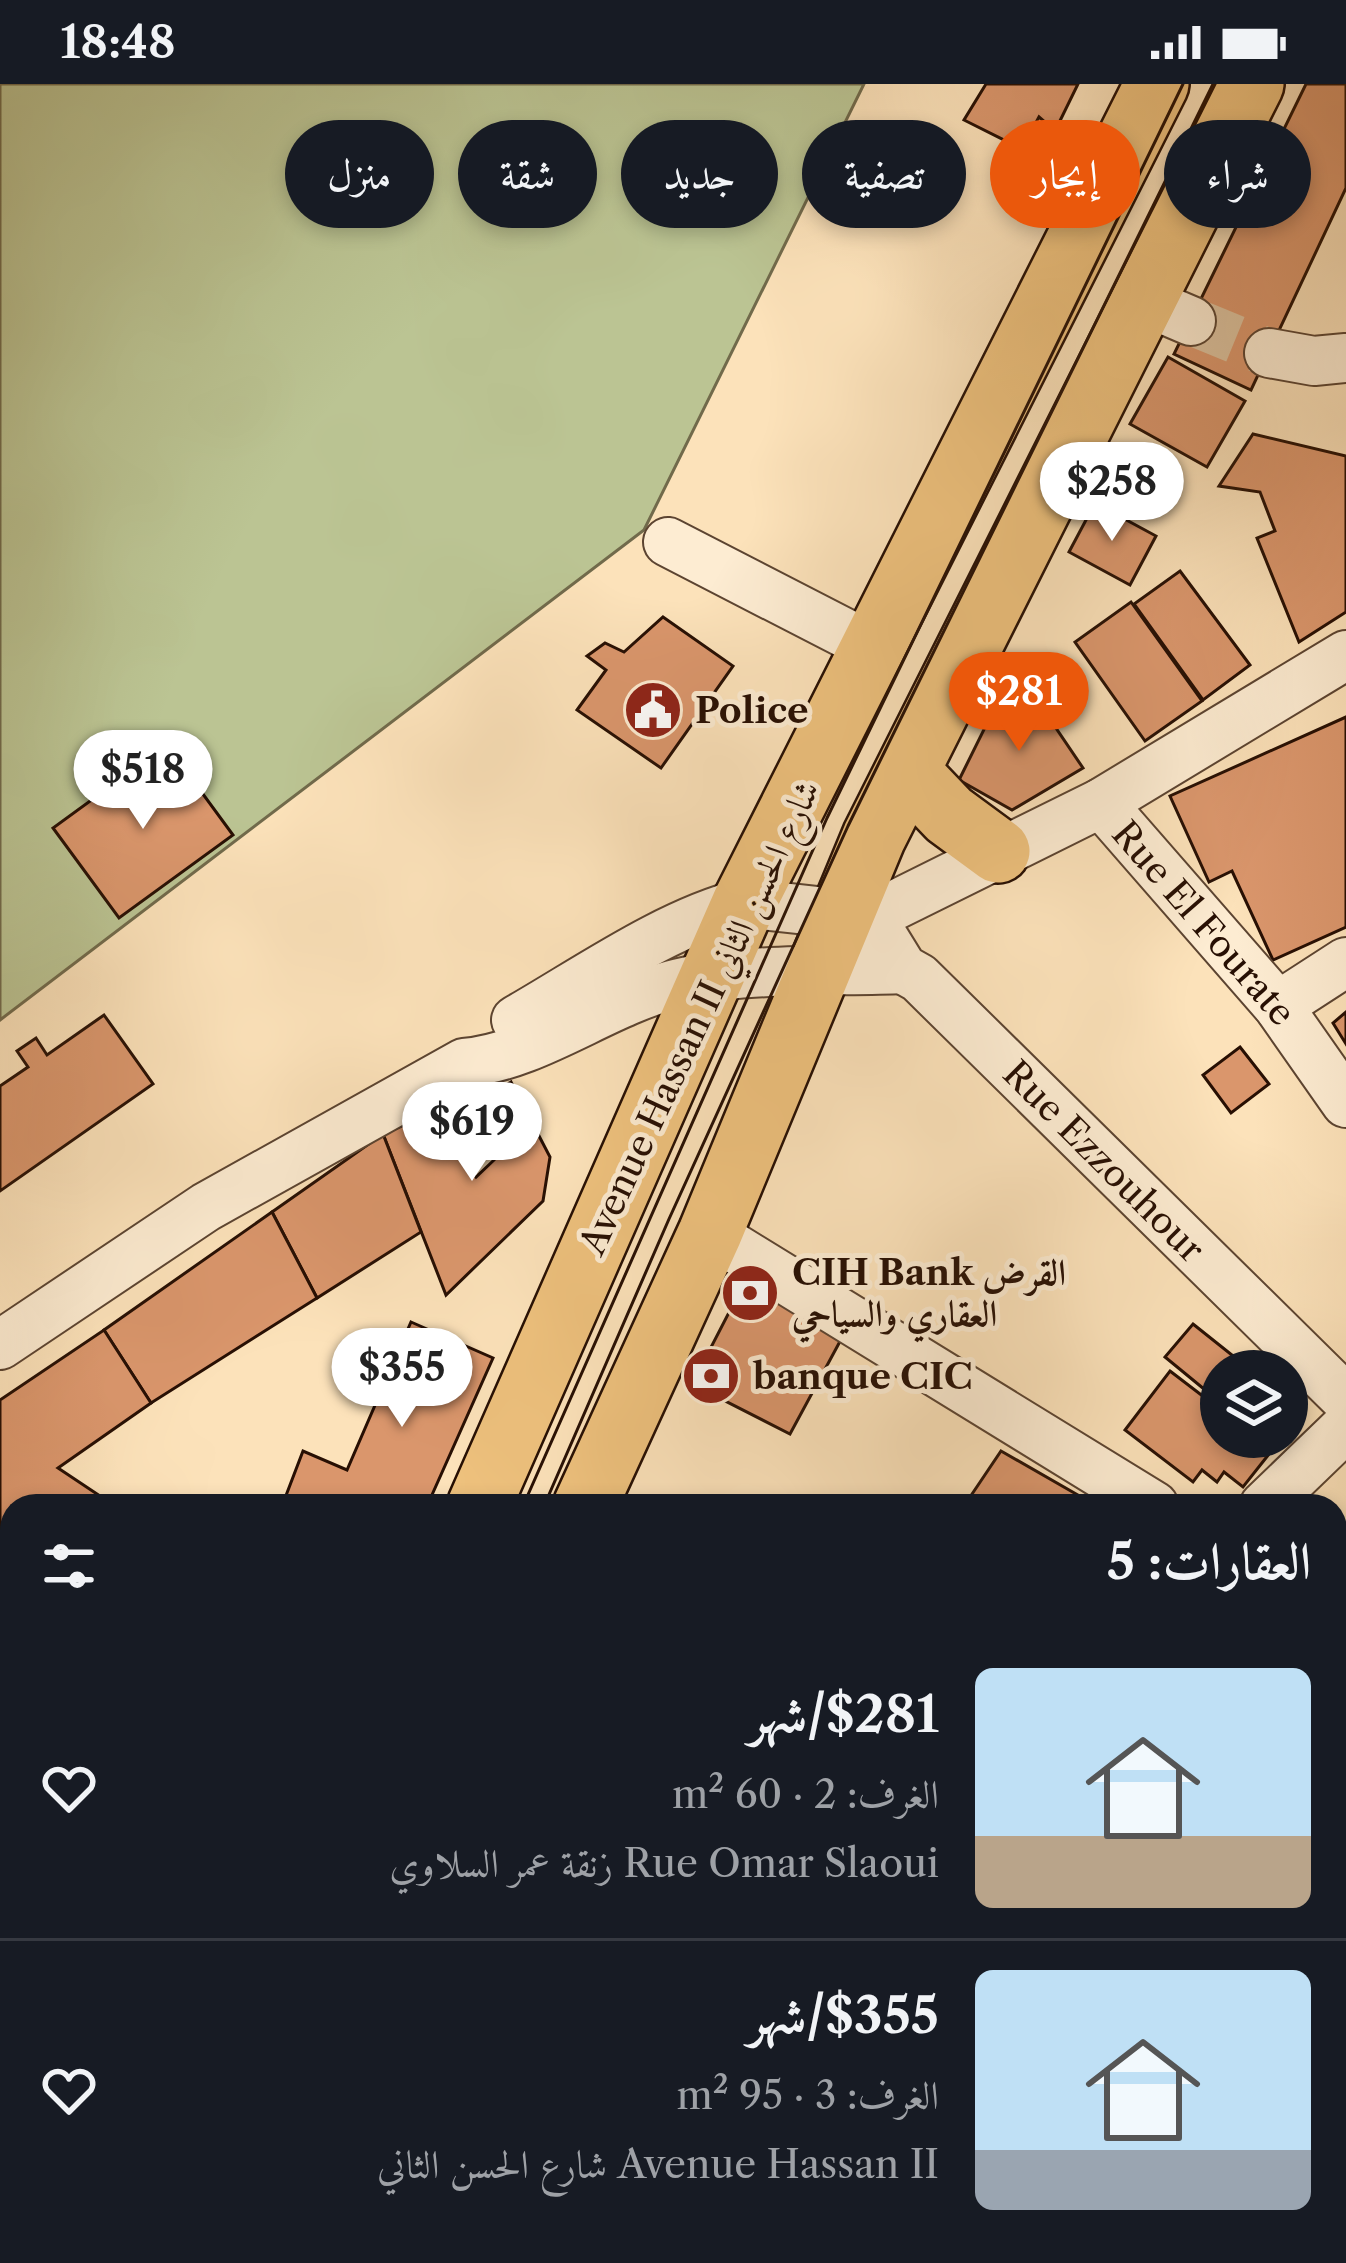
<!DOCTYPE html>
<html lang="ar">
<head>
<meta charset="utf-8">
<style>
  body { margin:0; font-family:"Libre Caslon Text",Amiri,serif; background:#242831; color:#f1f3f6; direction:rtl; height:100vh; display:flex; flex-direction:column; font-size:45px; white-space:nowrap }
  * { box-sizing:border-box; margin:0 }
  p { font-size:39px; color:#9ea1a6 }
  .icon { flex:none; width:66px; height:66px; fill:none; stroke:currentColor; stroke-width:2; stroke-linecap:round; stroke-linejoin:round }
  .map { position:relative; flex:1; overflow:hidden; direction:ltr }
  .drawer { position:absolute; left:0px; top:1410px; width:1347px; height:771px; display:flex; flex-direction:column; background:#171b24; border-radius:36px 36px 0 0; box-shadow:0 6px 18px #0003; direction:rtl }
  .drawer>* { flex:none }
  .guide { position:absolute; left:36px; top:36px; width:1275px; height:108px; direction:rtl; display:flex; gap:24px }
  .controls { position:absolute; left:1200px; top:1266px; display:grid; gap:24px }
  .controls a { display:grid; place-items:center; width:108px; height:108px; border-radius:50%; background:#171b24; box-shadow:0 6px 18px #0003; font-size:60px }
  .price { position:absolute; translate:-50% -102px; padding:0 27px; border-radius:42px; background:#fff; color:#222; font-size:39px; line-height:78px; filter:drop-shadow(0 3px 6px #0008) }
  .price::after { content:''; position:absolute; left:50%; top:72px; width:36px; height:27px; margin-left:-18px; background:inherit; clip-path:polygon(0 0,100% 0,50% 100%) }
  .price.current { background:#ea580c; color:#fff }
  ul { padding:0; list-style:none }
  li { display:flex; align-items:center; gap:36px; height:300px; padding:0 36px }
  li+li { border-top:3px solid #363941 }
  li span { display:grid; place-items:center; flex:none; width:336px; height:240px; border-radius:18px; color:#555 }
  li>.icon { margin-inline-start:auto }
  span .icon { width:144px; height:144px; fill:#fffc; stroke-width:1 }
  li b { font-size:51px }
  h2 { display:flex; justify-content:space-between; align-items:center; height:144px; padding:0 36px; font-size:51px }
  .pill { padding:0 42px; border-radius:54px; background:#171b24; box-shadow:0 6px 18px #0003; font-size:42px; line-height:108px }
  .pill.current { background:#ea580c; color:#fff }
  .status { display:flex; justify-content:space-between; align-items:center; height:84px; padding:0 60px; background:#171b24; direction:ltr }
  .status svg { height:33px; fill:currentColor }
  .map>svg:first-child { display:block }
  .green { fill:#bbc493; stroke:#716a4b; stroke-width:3 }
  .building { fill:#da966c; stroke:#270f03; stroke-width:3 }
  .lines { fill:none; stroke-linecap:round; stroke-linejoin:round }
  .minor-tunnel { stroke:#dcc29f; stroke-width:48; stroke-dasharray:48 24; stroke-linecap:butt }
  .minor-casing { stroke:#5c4431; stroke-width:52 }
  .major-casing { stroke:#270f03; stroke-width:68 }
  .minor { stroke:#fdecd2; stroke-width:48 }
  .major { stroke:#eec17d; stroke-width:63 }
  .tram { stroke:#270f03; stroke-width:3 }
  .labels { text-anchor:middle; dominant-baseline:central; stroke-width:10; stroke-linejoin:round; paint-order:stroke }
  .poi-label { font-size:36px; font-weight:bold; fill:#270f03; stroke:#fdecd2; text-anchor:start }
  .street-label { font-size:36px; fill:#270f03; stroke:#fdecd2 }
</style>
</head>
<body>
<div class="status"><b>18:48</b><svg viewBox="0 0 49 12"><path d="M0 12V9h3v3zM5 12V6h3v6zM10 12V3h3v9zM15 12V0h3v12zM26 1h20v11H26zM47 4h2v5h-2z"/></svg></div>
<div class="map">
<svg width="1346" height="2179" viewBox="0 0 1346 2179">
  <rect width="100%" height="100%" fill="#fce2ba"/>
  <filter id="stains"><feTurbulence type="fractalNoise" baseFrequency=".00167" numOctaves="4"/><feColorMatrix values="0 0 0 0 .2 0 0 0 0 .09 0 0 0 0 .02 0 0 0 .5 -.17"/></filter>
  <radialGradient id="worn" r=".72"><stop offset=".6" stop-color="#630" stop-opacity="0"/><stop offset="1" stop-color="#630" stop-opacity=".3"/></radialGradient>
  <polygon class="green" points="0,0 864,0 644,446 0,936"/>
  <g class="building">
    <polygon points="986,0 1078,0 1055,47 1039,33 1022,65 964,36"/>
    <polygon points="1306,0 1346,0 1346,104 1251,306 1174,270"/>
    <polygon points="1168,273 1245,317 1207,383 1130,340"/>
    <polygon points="1253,350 1346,372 1346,528 1299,558 1257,454 1275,447 1260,408 1219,402"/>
    <polygon points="1095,419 1156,452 1130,501 1069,468"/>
    <polygon points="1180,487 1250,581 1203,616 1134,520"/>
    <polygon points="1131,518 1202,617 1145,657 1075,558"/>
    <polygon points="663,533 733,582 661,684 577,626 606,586 587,572 605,559 624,568"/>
    <polygon points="1004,605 1043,625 1083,684 1012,726 959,696"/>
    <polygon points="1346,633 1346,843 1273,876 1232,787 1209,798 1170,712"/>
    <polygon points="167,661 233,751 119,834 53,744"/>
    <polygon points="1346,928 1346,960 1333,939"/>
    <polygon points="104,931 153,1000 0,1107 0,1002 28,983 17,967 36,954 47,971"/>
    <polygon points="1240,963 1269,1000 1231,1029 1203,991"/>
    <polygon points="511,998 550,1073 543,1117 446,1211 383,1050 422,1033 476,1093 494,1076 470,1025"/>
    <polygon points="383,1050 421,1148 317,1214 272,1128"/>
    <polygon points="272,1128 317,1214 151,1319 104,1246"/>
    <polygon points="753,1182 851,1237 790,1350 692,1300"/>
    <polygon points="411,1238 493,1274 427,1422 282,1422 303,1367 347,1386"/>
    <polygon points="1193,1240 1252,1287 1221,1287 1221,1319 1165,1273"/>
    <polygon points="104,1246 151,1319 58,1384 115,1422 12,1422 12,1481 0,1475 0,1316"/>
    <polygon points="1170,1287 1221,1326 1221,1353 1257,1353 1273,1365 1243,1403 1224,1388 1217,1398 1202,1386 1193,1398 1125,1346"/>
    <polygon points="1287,1315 1296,1322 1299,1337 1287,1350"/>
    <polygon points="1001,1367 1097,1422 966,1419"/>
    <polygon points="1346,1734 1346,1829 1335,1824 1335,1759"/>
    <polygon points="1335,1875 1346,1880 1346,1918 1335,1913"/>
    <polygon points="12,1897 12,2104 0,2104 0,1925"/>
    <polygon points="1335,1915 1346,1920 1346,2020 1335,2024"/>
  </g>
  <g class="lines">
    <polyline class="minor-tunnel" points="1191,237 1269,269"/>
    <defs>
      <g id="minor">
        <polyline points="1144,217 1191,237"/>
        <polyline points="1269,269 1314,277 1346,274"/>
        <polyline points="668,458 872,563"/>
        <polyline points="1101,719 1278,922 1346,1019"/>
        <polyline points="871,833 903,885 919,894 1346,1315"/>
        <polyline points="871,833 1101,719 1346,571"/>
        <polyline points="1278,922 1346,878"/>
        <path d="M516 936C586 896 666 839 744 819L871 833"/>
        <polyline points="710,1149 1154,1422"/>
        <path d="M0 1261 206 1123 464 979C537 972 601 920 672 901 736 883 834 888 903 885"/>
        <polyline points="1264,1422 1346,1343"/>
        <polyline points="0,1497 12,1502"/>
        <polyline points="1335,1530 1346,1536"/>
        <polyline points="1335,1692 1346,1664"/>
        <polyline points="0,1818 12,1791"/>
        <polyline points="1335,2036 1346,2041"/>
        <polyline points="596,2179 605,2169"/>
        <polyline points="1146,2179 1150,2169"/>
      </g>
      <g id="major">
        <polyline points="908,688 949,731 998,767"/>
        <polyline points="479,1422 744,819 1157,0"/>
        <polyline points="585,1422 710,1149 874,753 1252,0"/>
        <polyline points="151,2179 155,2169"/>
        <polyline points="259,2179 263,2169"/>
      </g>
    </defs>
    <use href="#minor" class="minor-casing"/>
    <use href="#major" class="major-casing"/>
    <use href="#minor" class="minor"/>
    <use href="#major" class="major"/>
    <g class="tram">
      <polyline points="523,1422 827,734 1183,0"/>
      <polyline points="544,1422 669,1135 848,742 1213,0"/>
      <polyline points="191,2179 195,2169"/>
      <polyline points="213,2179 217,2169"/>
    </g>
  </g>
  <defs>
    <symbol id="civic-disc" viewBox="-11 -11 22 22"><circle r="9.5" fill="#8f2418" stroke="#fdecd2"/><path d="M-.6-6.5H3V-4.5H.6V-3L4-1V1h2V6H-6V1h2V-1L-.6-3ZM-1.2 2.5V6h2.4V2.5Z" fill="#fff"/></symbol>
    <symbol id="bank-disc" viewBox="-11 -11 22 22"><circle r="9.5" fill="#8f2418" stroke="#fdecd2"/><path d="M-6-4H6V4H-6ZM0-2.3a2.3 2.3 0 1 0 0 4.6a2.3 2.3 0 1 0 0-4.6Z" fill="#fff"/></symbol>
  </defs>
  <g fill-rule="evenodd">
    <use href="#civic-disc" x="620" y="593" width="66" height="66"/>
    <use href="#bank-disc" x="717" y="1176" width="66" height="66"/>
    <use href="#bank-disc" x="678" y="1259" width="66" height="66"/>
  </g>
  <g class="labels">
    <g class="poi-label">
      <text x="695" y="626">Police</text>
      <text x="792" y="1188">CIH Bank القرض<tspan x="792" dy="41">العقاري والسياحي</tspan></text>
      <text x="753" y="1292">banque CIC</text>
    </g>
    <g class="street-label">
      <text transform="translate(1204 839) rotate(49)">Rue El Fourate</text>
      <text transform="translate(699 933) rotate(-65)">Avenue Hassan II شارع الحسن الثاني</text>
      <text transform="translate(1104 1077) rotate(45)">Rue Ezzouhour</text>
    </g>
  </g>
  <rect width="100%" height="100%" filter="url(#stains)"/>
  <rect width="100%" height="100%" fill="url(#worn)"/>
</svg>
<div class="controls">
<a><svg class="icon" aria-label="layers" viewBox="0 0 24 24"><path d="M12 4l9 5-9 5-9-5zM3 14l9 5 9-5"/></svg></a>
</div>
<b class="price" style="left:1112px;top:460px">$258</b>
<b class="price current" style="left:1019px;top:670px">$281</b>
<b class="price" style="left:143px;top:748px">$518</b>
<b class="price" style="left:472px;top:1100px">$619</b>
<b class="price" style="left:402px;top:1346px">$355</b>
<div class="guide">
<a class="pill">شراء</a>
<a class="pill current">إيجار</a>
<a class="pill">تصفية</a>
<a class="pill">جديد</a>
<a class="pill">شقة</a>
<a class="pill">منزل</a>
</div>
<section class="drawer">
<h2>العقارات: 5<svg class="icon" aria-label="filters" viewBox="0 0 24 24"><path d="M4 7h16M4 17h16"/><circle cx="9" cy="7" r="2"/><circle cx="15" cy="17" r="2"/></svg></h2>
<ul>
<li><span style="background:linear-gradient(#bfe0f5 70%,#b9a48a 0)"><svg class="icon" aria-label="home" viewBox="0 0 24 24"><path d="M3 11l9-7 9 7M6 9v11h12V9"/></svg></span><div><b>$281/شهر</b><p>الغرف: 2 · 60 m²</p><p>Rue Omar Slaoui زنقة عمر السلاوي</p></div><svg class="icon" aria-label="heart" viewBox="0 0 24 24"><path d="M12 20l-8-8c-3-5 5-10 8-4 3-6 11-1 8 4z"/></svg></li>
<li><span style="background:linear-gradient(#bfe0f5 75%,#9aa5b1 0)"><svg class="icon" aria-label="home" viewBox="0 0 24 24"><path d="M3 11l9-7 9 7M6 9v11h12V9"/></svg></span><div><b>$355/شهر</b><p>الغرف: 3 · 95 m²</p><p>Avenue Hassan II شارع الحسن الثاني</p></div><svg class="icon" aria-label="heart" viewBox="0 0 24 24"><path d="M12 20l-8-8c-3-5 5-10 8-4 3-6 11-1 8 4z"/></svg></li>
</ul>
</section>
</div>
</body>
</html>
